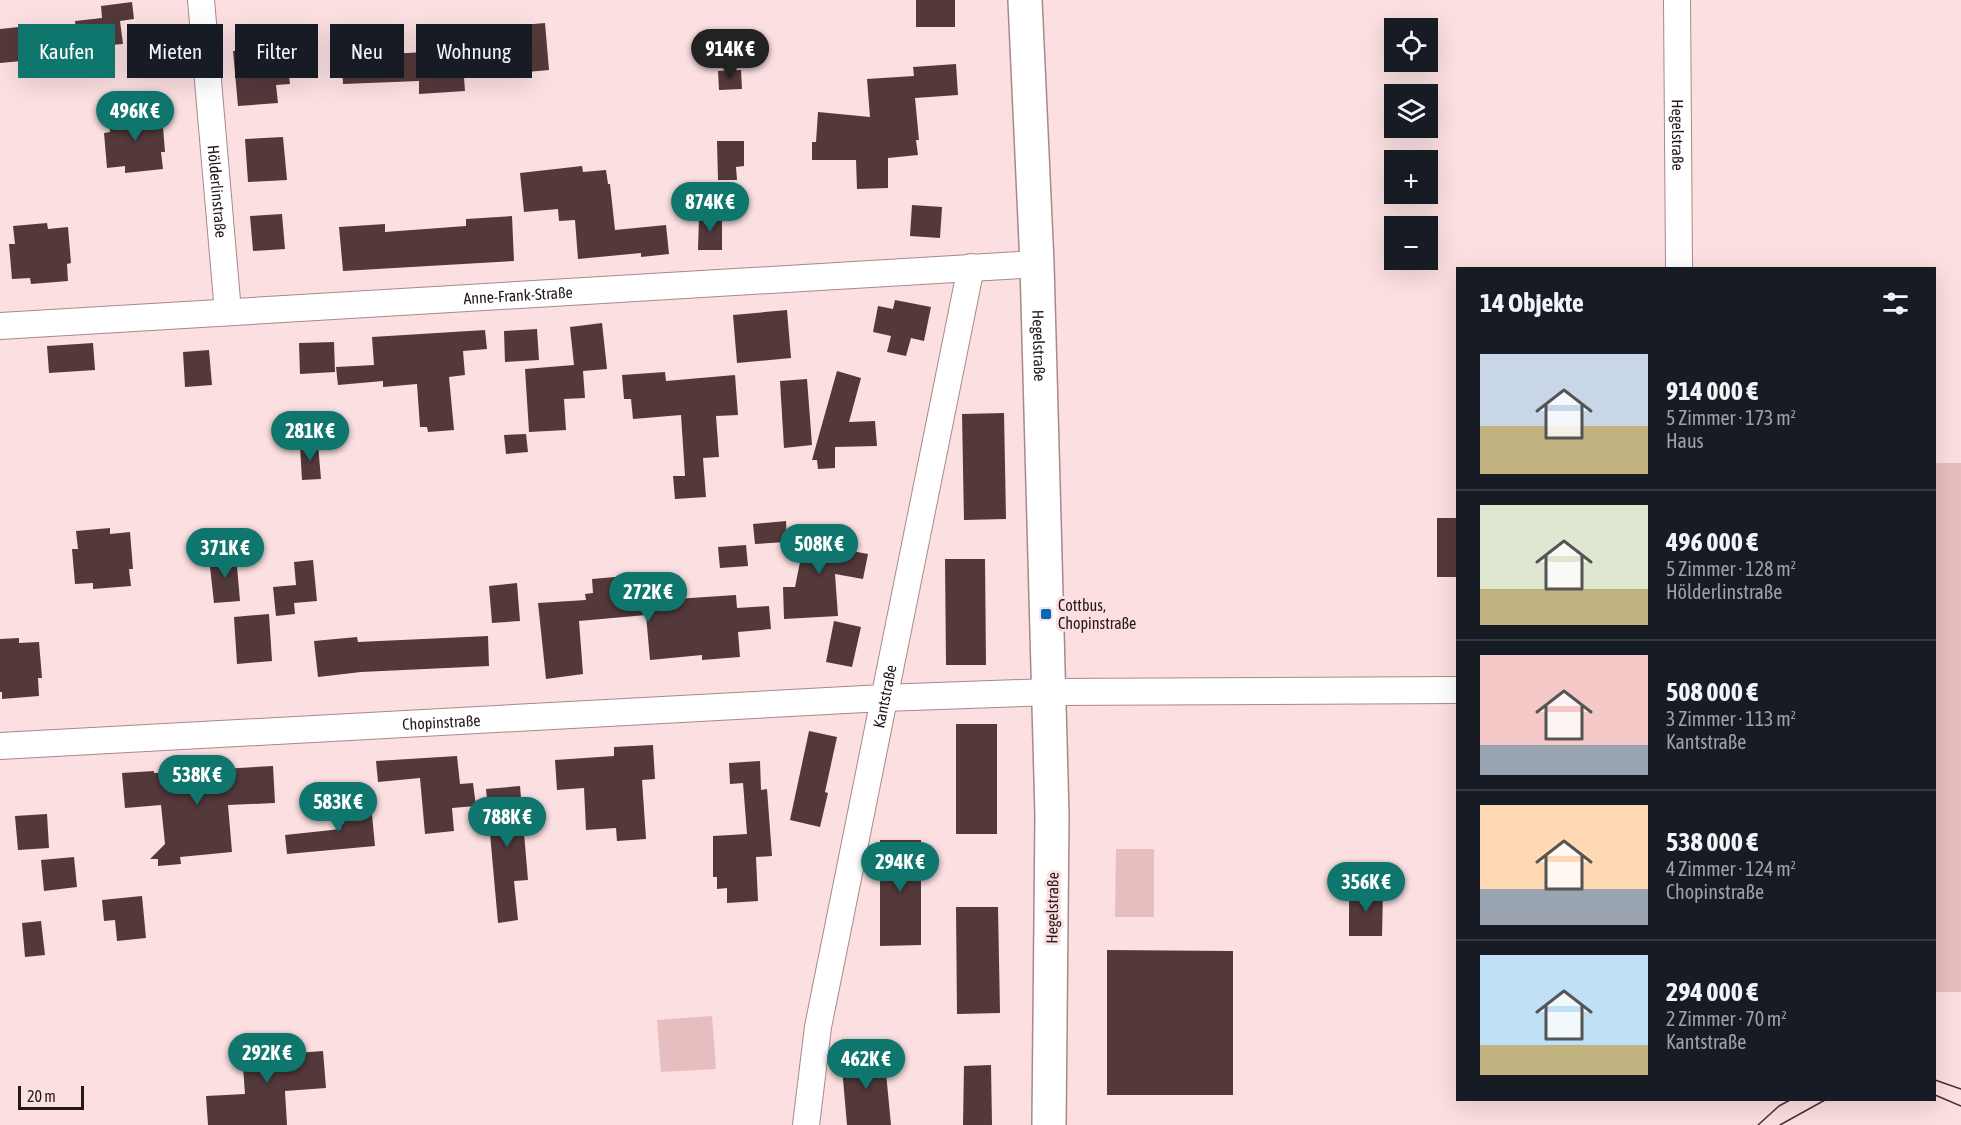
<!DOCTYPE html>
<html lang="de">
<head>
<meta charset="utf-8">
<style>
  body { margin:0; font-family:"Asap Condensed",sans-serif; background:#242831; color:#f1f3f6; height:100vh; display:flex; flex-direction:column; font-size:22px; white-space:nowrap }
  * { box-sizing:border-box; margin:0 }
  p { font-size:20px; color:#9ea1a6 }
  .icon { flex:none; width:33px; height:33px; fill:none; stroke:currentColor; stroke-width:2; stroke-linecap:round; stroke-linejoin:round }
  .map { position:relative; flex:1; overflow:hidden }
  .drawer { position:absolute; left:1456px; top:267px; width:480px; height:834px; display:flex; flex-direction:column; background:#171b24; border-radius:0px; box-shadow:0 6px 24px #0002 }
  .drawer>* { flex:none }
  .guide { position:absolute; left:18px; top:24px; width:570px; height:54px; display:flex; gap:12px }
  .buttons { position:absolute; left:1384px; top:18px; display:grid; gap:12px }
  .buttons a { display:grid; place-items:center; width:54px; height:54px; border-radius:0px; background:#171b24; box-shadow:0 6px 24px #0002; font-size:30px }
  .scale { position:absolute; left:18px; bottom:15px; width:66px; box-sizing:border-box; padding-left:6px; border:3px solid #241819; border-top:0; font-size:16px; line-height:21px; white-space:nowrap; color:#241819; -webkit-text-stroke:4px #fbdfe1; paint-order:stroke }
  .price { position:absolute; translate:-50% -51px; padding:0 14px; border-radius:21px; background:#0f766e; color:#fff; font-size:20px; line-height:39px; filter:drop-shadow(0 2px 3px #0008) }
  .price::after { content:''; position:absolute; left:50%; top:36px; width:18px; height:14px; margin-left:-9px; background:inherit; clip-path:polygon(0 0,100% 0,50% 100%) }
  .price.on { background:#222; color:#fff }
  ul { padding:0; list-style:none }
  li { display:flex; align-items:center; gap:18px; height:150px; padding:0 24px }
  li+li { border-top:2px solid #363941 }
  li span { display:grid; place-items:center; flex:none; width:168px; height:120px; border-radius:0px; color:#555 }
  li>.icon { margin-inline-start:auto }
  span .icon { width:72px; height:72px; fill:#fffc; stroke-width:1 }
  li b { font-size:26px }
  h2 { display:flex; justify-content:space-between; align-items:center; height:72px; padding:0 24px; font-size:26px }
  .chip { padding:0 21px; border-radius:0px; background:#171b24; box-shadow:0 6px 24px #0002; font-size:21px; line-height:54px }
  .chip.on { background:#0f766e; color:#fff }
  .map>svg:first-child { display:block }
  .green { fill:#e7bec0 }
  .building { fill:#54393b }
  .lines { fill:none; stroke-linecap:round; stroke-linejoin:round }
  .minor-casing { stroke:#a8898a; stroke-width:28 }
  .tertiary-casing { stroke:#a8898a; stroke-width:36 }
  .minor { stroke:#fff; stroke-width:26 }
  .tertiary { stroke:#fff; stroke-width:33 }
  .tram { stroke:#3f3132; stroke-width:1.5 }
  .poi-dot { fill:#0669b6; stroke:#fbdfe1; stroke-width:2 }
  .labels { text-anchor:middle; dominant-baseline:central; stroke-width:6; stroke-linejoin:round; paint-order:stroke }
  .street-label { font-size:16px; fill:#241819; stroke:#fbdfe1 }
  .poi-label { font-size:16px; fill:#241819; stroke:#fbdfe1; text-anchor:start }
</style>
</head>
<body>
<div class="map">
<svg width="1961" height="1125" viewBox="0 0 1961 1125">
  <rect width="100%" height="100%" fill="#fbdfe1"/>
  <g class="green">
    <rect x="1935" y="463" width="26" height="529"/>
    <polygon points="1116,849 1154,849 1154,917 1115,917"/>
    <polygon points="712,1016 716,1069 661,1072 657,1020"/>
  </g>
  <g class="building">
    <rect x="916" y="0" width="39" height="27"/>
    <polygon points="132,2 134,19 120,21 123,44 110,45 110,50 88,52 88,48 78,49 75,21 102,18 101,6"/>
    <polygon points="545,23 549,70 504,74 500,27"/>
    <polygon points="19,27 19,29 33,28 35,46 21,48 22,61 0,63 0,29"/>
    <polygon points="388,43 389,54 462,50 465,91 419,94 419,81 343,84 341,46"/>
    <polygon points="286,48 290,84 276,85 278,103 238,106 233,51"/>
    <polygon points="956,64 958,95 915,98 919,140 916,140 918,155 888,158 888,188 857,189 856,160 812,160 812,142 816,142 818,112 870,117 867,79 914,76 913,67"/>
    <polygon points="741,70 742,89 719,90 718,71"/>
    <polygon points="142,112 142,117 162,115 165,152 161,152 163,169 125,173 125,166 107,168 104,133 110,132 108,114"/>
    <polygon points="283,137 287,180 248,182 245,139"/>
    <polygon points="717,141 744,141 744,166 736,167 737,180 718,180"/>
    <polygon points="582,166 583,172 606,170 608,184 610,184 615,230 666,225 669,254 641,257 641,253 578,259 575,220 559,221 558,209 524,212 520,173"/>
    <polygon points="912,205 942,207 940,238 910,236"/>
    <polygon points="282,214 285,249 253,251 250,216"/>
    <polygon points="512,216 514,261 343,271 339,227 385,224 385,232 466,226 466,219"/>
    <polygon points="699,216 722,216 722,250 698,250"/>
    <polygon points="47,223 48,229 68,227 71,263 67,264 68,281 31,284 30,278 12,279 9,244 15,244 13,226"/>
    <polygon points="895,300 931,307 924,341 911,338 906,356 887,352 891,336 873,332 878,306 893,309"/>
    <polygon points="787,310 791,358 737,363 733,315"/>
    <polygon points="602,323 607,369 583,371 585,398 564,399 566,430 529,432 525,369 574,365 570,327"/>
    <polygon points="537,329 539,360 505,362 504,331"/>
    <polygon points="485,330 487,349 463,351 465,375 449,377 454,430 428,432 427,427 420,427 417,384 383,387 383,381 338,385 336,367 374,365 372,337"/>
    <polygon points="334,342 335,372 300,374 299,343"/>
    <polygon points="93,343 95,370 49,373 47,346"/>
    <polygon points="209,350 212,385 185,387 183,352"/>
    <polygon points="837,371 861,378 849,422 875,421 877,446 835,447 835,468 818,469 817,460 812,460"/>
    <polygon points="665,372 666,381 735,375 738,415 716,416 719,457 703,458 706,497 675,499 673,476 685,476 681,415 633,419 631,399 624,399 622,375"/>
    <polygon points="807,379 812,445 784,448 780,381"/>
    <polygon points="1004,413 1006,519 964,520 962,414"/>
    <polygon points="526,434 528,452 506,454 504,435"/>
    <polygon points="318,444 321,479 302,480 300,446"/>
    <rect x="1437" y="518" width="21" height="59"/>
    <polygon points="786,521 787,542 755,544 753,524"/>
    <polygon points="822,524 824,546 868,554 863,579 835,574 838,616 784,619 783,587 795,587 804,542 794,543 792,526"/>
    <polygon points="110,528 110,534 130,532 133,569 129,569 131,586 93,589 93,583 75,584 72,549 78,549 76,531"/>
    <polygon points="746,545 748,566 720,568 718,547"/>
    <polygon points="236,555 240,601 214,603 209,558"/>
    <polygon points="945,559 985,559 986,665 946,665"/>
    <polygon points="313,560 317,601 294,603 295,614 276,616 273,587 296,585 294,562"/>
    <polygon points="626,576 627,585 673,581 675,599 736,595 737,608 769,606 771,629 738,632 740,657 702,660 702,655 650,660 646,615 579,621 583,674 546,679 538,603 586,600 585,594 593,593 592,579"/>
    <polygon points="517,583 520,621 492,623 489,586"/>
    <polygon points="269,614 272,661 237,664 234,617"/>
    <polygon points="834,621 861,627 852,667 826,662"/>
    <polygon points="488,636 489,666 361,672 318,677 314,641 357,637 358,642"/>
    <polygon points="19,638 19,643 39,642 42,678 38,678 39,696 2,699 2,692 0,692 0,639"/>
    <rect x="956" y="724" width="41" height="110"/>
    <polygon points="809,731 837,737 825,792 828,793 820,827 790,820"/>
    <polygon points="653,745 655,779 642,780 646,839 617,841 616,828 586,830 584,788 557,790 555,760 614,756 614,747"/>
    <polygon points="457,756 460,784 473,783 476,806 452,808 454,831 425,834 420,778 378,782 376,761"/>
    <polygon points="760,761 761,790 767,789 772,856 756,857 758,901 727,903 727,888 717,889 717,877 713,877 713,836 747,834 743,783 730,784 729,763"/>
    <polygon points="273,766 275,803 228,805 232,852 180,857 181,864 158,866 158,859 150,859 165,844 161,805 125,808 122,773 154,771 154,773"/>
    <polygon points="520,786 528,880 514,881 518,920 498,923 486,789"/>
    <polygon points="371,804 375,846 287,854 285,835 341,829 339,807"/>
    <polygon points="47,814 49,848 18,850 15,816"/>
    <polygon points="880,840 921,840 921,945 880,946"/>
    <polygon points="74,857 77,887 44,891 41,860"/>
    <polygon points="1349,891 1383,891 1382,936 1349,936"/>
    <polygon points="142,896 146,938 117,941 115,920 104,921 102,900"/>
    <polygon points="956,907 998,907 1000,1013 957,1014"/>
    <polygon points="41,921 45,955 25,957 22,923"/>
    <polygon points="1107,950 1233,951 1233,1095 1107,1095"/>
    <polygon points="281,1037 283,1054 323,1051 326,1088 285,1091 287,1125 208,1125 206,1096 245,1094 241,1040"/>
    <polygon points="884,1052 891,1125 847,1125 841,1056"/>
    <polygon points="991,1065 992,1125 963,1125 964,1066"/>
  </g>
  <g class="lines">
    <defs>
      <g id="minor">
        <path id="s1" d="M201 0 228 312"/>
        <path id="s2" d="M1677 0 1679 268"/>
        <path id="s3" d="M0 326 1037 264"/>
        <path id="s4" d="M0 746 883 698 1049 692 1458 690"/>
        <path id="s5" d="M806 1125 818 1027 971 267"/>
      </g>
      <g id="tertiary">
        <path id="s6" d="M1025 0 1037 264 1052 815 1049 1125"/>
      </g>
    </defs>
    <use href="#minor" class="minor-casing"/>
    <use href="#tertiary" class="tertiary-casing"/>
    <use href="#minor" class="minor"/>
    <use href="#tertiary" class="tertiary"/>
    <g class="tram">
      <polyline points="1935,1080 1961,1089"/>
      <polyline points="1935,1095 1961,1106"/>
      <polyline points="1758,1125 1779,1106 1790,1100"/>
      <polyline points="1780,1125 1825,1100"/>
    </g>
  </g>
  <rect class="poi-dot" x="1040" y="608" width="12" height="12" rx="3"/>
  <g class="labels">
    <g class="street-label">
      <text stroke="none"><textPath href="#s2" startOffset="135">Hegelstraße</textPath></text>
      <text stroke="none"><textPath href="#s1" startOffset="192">Hölderlinstraße</textPath></text>
      <text stroke="none"><textPath href="#s3" startOffset="519">Anne-Frank-Straße</textPath></text>
      <text stroke="none"><textPath href="#s6" startOffset="346">Hegelstraße</textPath></text>
      <text stroke="none"><textPath href="#s5" startOffset="436">Kantstraße</textPath></text>
      <text stroke="none"><textPath href="#s4" startOffset="442">Chopinstraße</textPath></text>
      <text transform="translate(1052 908) rotate(-89)">Hegelstraße</text>
    </g>
    <g class="poi-label">
      <text x="1058" y="605">Cottbus,<tspan x="1058" dy="18">Chopinstraße</tspan></text>
    </g>
  </g>
</svg>
<div class="buttons">
<a><svg class="icon" aria-label="locate" viewBox="0 0 24 24"><circle cx="12" cy="12" r="6"/><path d="M12 2v4M12 18v4M2 12h4M18 12h4"/></svg></a>
<a><svg class="icon" aria-label="layers" viewBox="0 0 24 24"><path d="M12 4l9 5-9 5-9-5zM3 14l9 5 9-5"/></svg></a>
<a>+</a>
<a>−</a>
</div>
<div class="scale">20 m</div>
<b class="price on" style="left:730px;top:80px">914K €</b>
<b class="price" style="left:135px;top:142px">496K €</b>
<b class="price" style="left:710px;top:233px">874K €</b>
<b class="price" style="left:310px;top:462px">281K €</b>
<b class="price" style="left:819px;top:575px">508K €</b>
<b class="price" style="left:225px;top:579px">371K €</b>
<b class="price" style="left:648px;top:623px">272K €</b>
<b class="price" style="left:197px;top:806px">538K €</b>
<b class="price" style="left:338px;top:833px">583K €</b>
<b class="price" style="left:507px;top:848px">788K €</b>
<b class="price" style="left:900px;top:893px">294K €</b>
<b class="price" style="left:1366px;top:913px">356K €</b>
<b class="price" style="left:267px;top:1084px">292K €</b>
<b class="price" style="left:866px;top:1090px">462K €</b>
<div class="guide">
<a class="chip on">Kaufen</a>
<a class="chip">Mieten</a>
<a class="chip">Filter</a>
<a class="chip">Neu</a>
<a class="chip">Wohnung</a>
</div>
<section class="drawer">
<h2>14 Objekte<svg class="icon" aria-label="filters" viewBox="0 0 24 24"><path d="M4 7h16M4 17h16"/><circle cx="9" cy="7" r="2"/><circle cx="15" cy="17" r="2"/></svg></h2>
<ul>
<li><span style="background:linear-gradient(#c9d6e8 60%,#c2b280 0)"><svg class="icon" aria-label="home" viewBox="0 0 24 24"><path d="M3 11l9-7 9 7M6 9v11h12V9"/></svg></span><div><b>914 000 €</b><p>5 Zimmer · 173 m²</p><p>Haus</p></div></li>
<li><span style="background:linear-gradient(#dfe7d0 70%,#c2b280 0)"><svg class="icon" aria-label="home" viewBox="0 0 24 24"><path d="M3 11l9-7 9 7M6 9v11h12V9"/></svg></span><div><b>496 000 €</b><p>5 Zimmer · 128 m²</p><p>Hölderlinstraße</p></div></li>
<li><span style="background:linear-gradient(#f6c9c9 75%,#9aa5b1 0)"><svg class="icon" aria-label="home" viewBox="0 0 24 24"><path d="M3 11l9-7 9 7M6 9v11h12V9"/></svg></span><div><b>508 000 €</b><p>3 Zimmer · 113 m²</p><p>Kantstraße</p></div></li>
<li><span style="background:linear-gradient(#ffd9b3 70%,#9aa5b1 0)"><svg class="icon" aria-label="home" viewBox="0 0 24 24"><path d="M3 11l9-7 9 7M6 9v11h12V9"/></svg></span><div><b>538 000 €</b><p>4 Zimmer · 124 m²</p><p>Chopinstraße</p></div></li>
<li><span style="background:linear-gradient(#bfe0f5 75%,#c2b280 0)"><svg class="icon" aria-label="home" viewBox="0 0 24 24"><path d="M3 11l9-7 9 7M6 9v11h12V9"/></svg></span><div><b>294 000 €</b><p>2 Zimmer · 70 m²</p><p>Kantstraße</p></div></li>
</ul>
</section>
</div>
</body>
</html>
